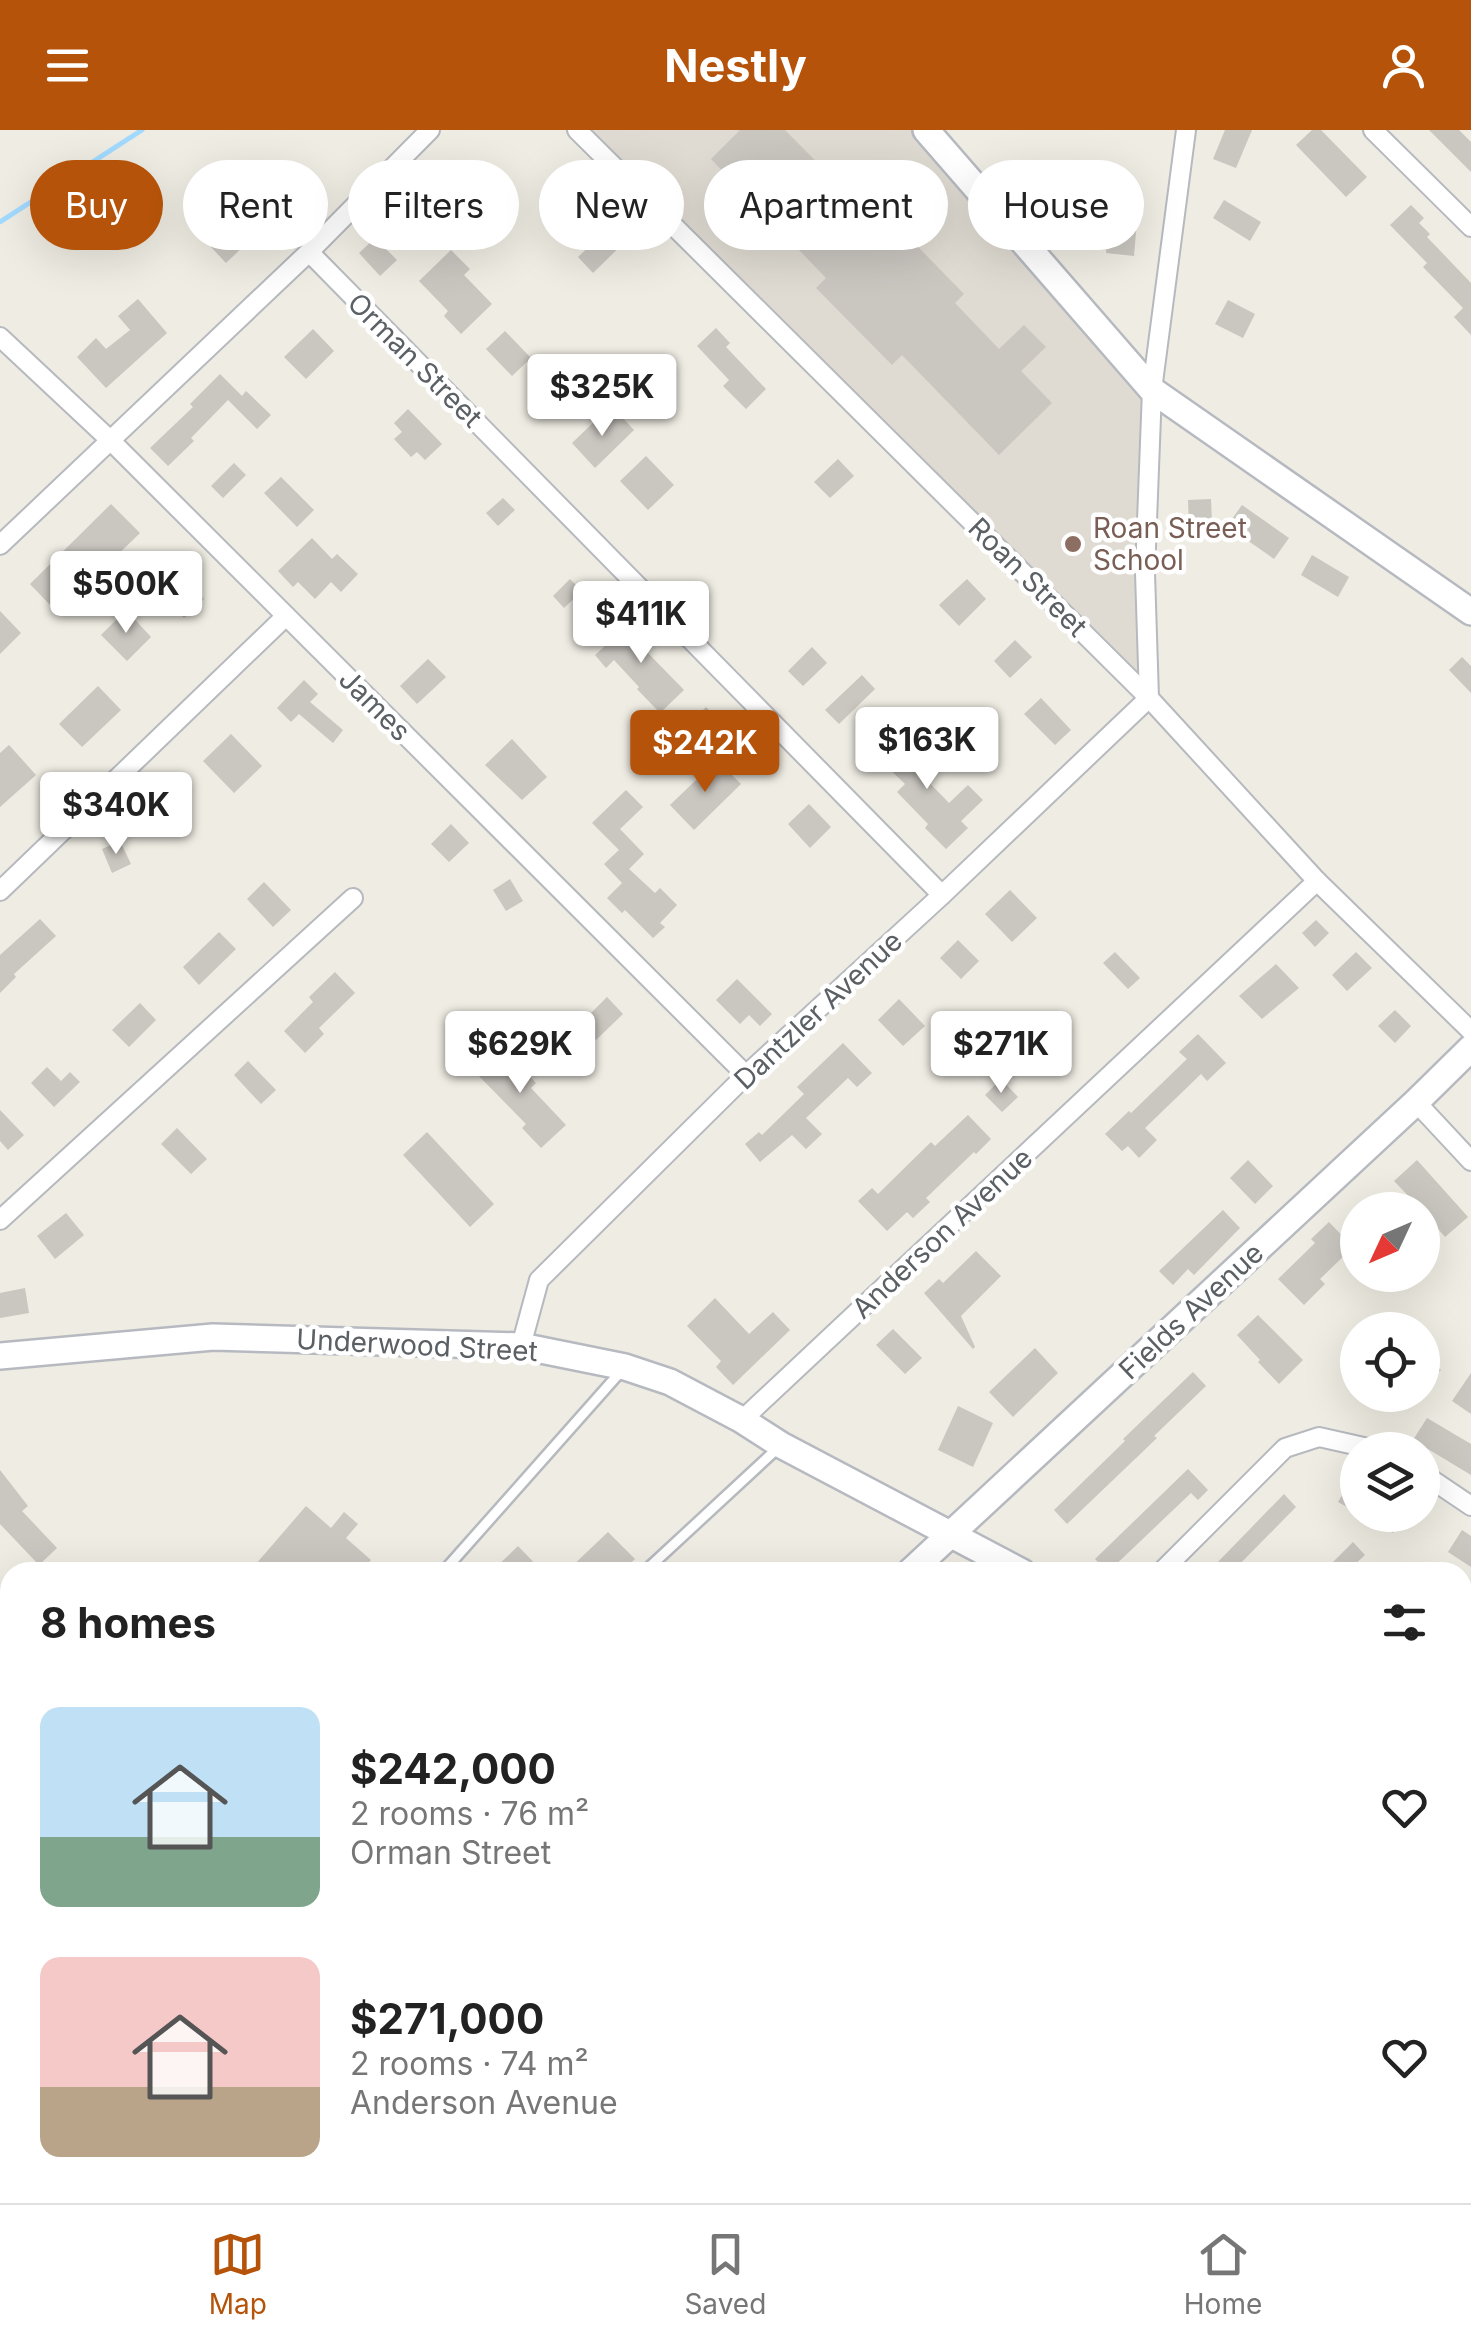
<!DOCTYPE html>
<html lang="en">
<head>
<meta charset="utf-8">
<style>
  body { margin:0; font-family:Inter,sans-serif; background:#f6f6f6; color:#222; height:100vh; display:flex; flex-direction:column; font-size:38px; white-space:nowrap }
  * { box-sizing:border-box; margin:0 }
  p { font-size:32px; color:#767676 }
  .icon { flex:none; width:55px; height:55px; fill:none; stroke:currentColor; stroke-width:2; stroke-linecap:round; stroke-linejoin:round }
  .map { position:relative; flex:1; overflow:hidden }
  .drawer { position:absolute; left:0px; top:1432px; width:1472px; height:642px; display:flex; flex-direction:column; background:#fff; border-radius:30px 30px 0 0; box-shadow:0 10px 40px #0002 }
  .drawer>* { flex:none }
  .guide { position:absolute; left:30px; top:30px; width:1412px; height:90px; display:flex; gap:20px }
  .needle { width:65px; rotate:226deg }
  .controls { position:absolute; left:1340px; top:1062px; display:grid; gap:20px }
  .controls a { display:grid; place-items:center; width:100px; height:100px; border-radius:50%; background:#fff; box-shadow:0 10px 40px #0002; font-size:50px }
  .price { position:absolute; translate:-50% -85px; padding:0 22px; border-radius:10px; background:#fff; color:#222; font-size:32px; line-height:65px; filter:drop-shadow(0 2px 5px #0008) }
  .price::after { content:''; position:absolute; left:50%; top:60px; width:30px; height:22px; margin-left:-15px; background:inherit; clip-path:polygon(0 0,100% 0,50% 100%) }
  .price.on { background:#b45309; color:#fff }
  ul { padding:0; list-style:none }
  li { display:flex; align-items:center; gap:30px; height:250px; padding:0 40px }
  li span { display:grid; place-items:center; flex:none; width:280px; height:200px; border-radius:20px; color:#555 }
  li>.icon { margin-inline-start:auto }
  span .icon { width:120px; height:120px; fill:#fffc; stroke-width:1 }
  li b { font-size:42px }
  h2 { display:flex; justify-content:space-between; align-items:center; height:120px; padding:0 40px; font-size:42px }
  .tag { padding:0 35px; border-radius:45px; background:#fff; box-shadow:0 10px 40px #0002; font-size:35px; line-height:90px }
  .tag.on { background:#b45309; color:#fff }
  header { display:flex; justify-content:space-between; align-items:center; height:130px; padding:0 40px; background:#b45309; color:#fff; font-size:45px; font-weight:700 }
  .dock { display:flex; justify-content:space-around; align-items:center; height:140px; border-top:2px solid #e0e0e0; background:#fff; font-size:28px; color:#767676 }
  .dock a { display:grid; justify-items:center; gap:5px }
  .dock .on { color:#b45309 }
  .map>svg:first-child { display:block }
  .education { fill:#dfdbd2 }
  .park { fill:url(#park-dots) }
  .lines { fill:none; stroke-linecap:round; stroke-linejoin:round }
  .stream { stroke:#a2daff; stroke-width:5 }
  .building { fill:#cac6c0 }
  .lane-casing { stroke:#b6b9be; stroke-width:14 }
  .street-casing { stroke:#b6b9be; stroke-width:22 }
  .secondary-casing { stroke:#b6bac0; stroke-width:30 }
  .lane { stroke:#fff; stroke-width:9 }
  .street { stroke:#fff; stroke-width:18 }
  .secondary { stroke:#fff; stroke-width:25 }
  .education-dot { fill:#8d6e63; stroke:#fff; stroke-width:4 }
  .labels { text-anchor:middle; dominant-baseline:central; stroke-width:9; stroke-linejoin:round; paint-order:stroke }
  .street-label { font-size:28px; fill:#5b6065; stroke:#fff }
  .education-label { font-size:28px; fill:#785e54; stroke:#fff; text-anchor:start }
</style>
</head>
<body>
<header><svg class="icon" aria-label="menu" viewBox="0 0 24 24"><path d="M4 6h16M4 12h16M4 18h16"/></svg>Nestly<svg class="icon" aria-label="person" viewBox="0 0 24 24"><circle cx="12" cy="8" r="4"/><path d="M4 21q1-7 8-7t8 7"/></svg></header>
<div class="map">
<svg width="1471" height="2073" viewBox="0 0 1471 2073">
  <defs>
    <pattern id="park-dots" width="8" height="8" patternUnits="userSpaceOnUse" patternTransform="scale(2.5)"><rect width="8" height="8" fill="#bfe8be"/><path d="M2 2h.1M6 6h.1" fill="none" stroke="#9ebf9e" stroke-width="1.8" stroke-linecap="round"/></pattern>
  </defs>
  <rect width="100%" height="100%" fill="#efece3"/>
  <polygon class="education" points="581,0 926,0 1152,260 1149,568"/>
  <polygon class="park" points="824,2065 966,2065 959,2073 830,2073"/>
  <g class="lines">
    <polyline class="stream" points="0,92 142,0"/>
  </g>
  <g class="building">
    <polygon points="740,0 785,0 880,96 889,87 964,164 955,173 999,219 1024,195 1046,217 1021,241 1052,273 999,325 902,225 892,235 816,158 826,148 711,29"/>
    <polygon points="1225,0 1252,0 1236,38 1213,29"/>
    <polygon points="1312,0 1321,0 1367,47 1346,67 1296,15"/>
    <polygon points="1429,0 1459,0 1471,12 1471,42"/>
    <polygon points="1224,70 1261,92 1250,111 1213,88"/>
    <polygon points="1411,75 1424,88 1419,93 1430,104 1427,107 1471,153 1471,205 1454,187 1463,178 1423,137 1427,133 1390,95"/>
    <polygon points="1110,77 1138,79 1134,126 1106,123"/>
    <polygon points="618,89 633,104 593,143 578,127"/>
    <polygon points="233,93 250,110 226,133 210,116"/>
    <polygon points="375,108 397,130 380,146 359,123"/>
    <polygon points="451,120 470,139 464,145 492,174 461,204 444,186 448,181 419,151"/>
    <polygon points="138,169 167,203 106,258 77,227 96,208 106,219 130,200 118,186"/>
    <polygon points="1228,170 1255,184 1243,208 1215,194"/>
    <polygon points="716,198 730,213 726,217 766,259 746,279 723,256 729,250 697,216"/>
    <polygon points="313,199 334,221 306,249 284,227"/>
    <polygon points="505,201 531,228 512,246 486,219"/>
    <polygon points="560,240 576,257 547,285 531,268"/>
    <polygon points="220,244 242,266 246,261 271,285 257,299 228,270 191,308 194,311 168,336 150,318 193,277 190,274"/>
    <polygon points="408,279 442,314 425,330 417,322 411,327 394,309 402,302 394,293"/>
    <polygon points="618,283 634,300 595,338 572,313 596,290 603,297"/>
    <polygon points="646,326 674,355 648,380 620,351"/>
    <polygon points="838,329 854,346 830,368 814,352"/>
    <polygon points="234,333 246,345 223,368 211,356"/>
    <polygon points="281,347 314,380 297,397 264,363"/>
    <polygon points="503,368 515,380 498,396 486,383"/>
    <polygon points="1211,369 1212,394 1189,395 1188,370"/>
    <polygon points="111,374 140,403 107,435 105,433 68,469 62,463 50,475 30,454"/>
    <polygon points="1242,375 1289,408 1274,429 1227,396"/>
    <polygon points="312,408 332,429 337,424 358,444 341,462 331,452 315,469 298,452 293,457 278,441"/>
    <polygon points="1312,425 1349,447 1338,467 1301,445"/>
    <polygon points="178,442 204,469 184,488 158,461"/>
    <polygon points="570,449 582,461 564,478 553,466"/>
    <polygon points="967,449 986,469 959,496 939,475"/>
    <polygon points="126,480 151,507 127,531 101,505"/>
    <polygon points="0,481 21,503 0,524"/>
    <polygon points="630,493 640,504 646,498 657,511 646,521 684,560 660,583 637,559 639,557 614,530 606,538 595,525"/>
    <polygon points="1015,510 1032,527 1010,548 994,531"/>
    <polygon points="812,517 827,533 803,556 788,541"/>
    <polygon points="1462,527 1471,536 1471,563 1449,540"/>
    <polygon points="428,529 446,547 417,574 400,556"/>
    <polygon points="862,545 875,559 839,594 825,580"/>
    <polygon points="304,550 318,564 310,572 343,600 333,613 299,584 291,592 277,578"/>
    <polygon points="98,556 121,580 82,617 59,594"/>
    <polygon points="1041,568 1071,600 1055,615 1024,584"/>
    <polygon points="706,577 722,593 700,614 685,598"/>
    <polygon points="894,599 916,620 907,630 949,673 968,655 983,670 961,691 968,698 946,719 925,698 928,694 897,662 905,654 872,622"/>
    <polygon points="231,604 262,636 234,663 203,631"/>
    <polygon points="512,609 547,647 522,670 485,635"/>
    <polygon points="9,615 36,645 0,677 0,623"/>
    <polygon points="717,630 741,654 694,700 670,675"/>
    <polygon points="626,660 643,677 620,699 644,724 629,739 655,763 660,758 677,775 660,793 665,797 653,808 625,780 622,783 607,768 622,753 604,734 619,720 592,693"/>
    <polygon points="168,662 185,678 156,706 140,689"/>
    <polygon points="809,674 831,697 810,718 788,694"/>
    <polygon points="451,694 469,713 449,732 431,714"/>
    <polygon points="120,711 131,734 112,743 102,719"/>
    <polygon points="510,749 523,771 506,781 493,760"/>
    <polygon points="264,752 291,780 273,797 247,769"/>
    <polygon points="1010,760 1037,788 1012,812 985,784"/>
    <polygon points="40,789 56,806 14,844 16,847 0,863 0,825"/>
    <polygon points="1316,790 1329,803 1315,817 1302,803"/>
    <polygon points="219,802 236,819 199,855 183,837"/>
    <polygon points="958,810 979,831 961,849 940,828"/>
    <polygon points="1115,822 1140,848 1128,859 1103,833"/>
    <polygon points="1356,822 1372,838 1347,861 1332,845"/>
    <polygon points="1276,834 1299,858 1262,889 1239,866"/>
    <polygon points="335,842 355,863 319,898 324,904 305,923 284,901 313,872 309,867"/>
    <polygon points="737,849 772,884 760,896 749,885 740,894 716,870"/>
    <polygon points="607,867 623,884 596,910 580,894"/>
    <polygon points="899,869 925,896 903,916 878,890"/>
    <polygon points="140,873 156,890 129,917 112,900"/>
    <polygon points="1395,880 1411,896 1395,913 1378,896"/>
    <polygon points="1198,904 1226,933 1207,951 1201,944 1145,998 1157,1010 1139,1028 1128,1016 1122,1021 1105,1004 1129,981 1131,983 1187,929 1179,922"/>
    <polygon points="843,913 872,943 857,957 848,948 806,988 822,1004 806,1019 792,1005 760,1032 745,1014 759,1002 762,1005 804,964 797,957"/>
    <polygon points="501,916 536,953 531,958 566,995 541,1018 522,998 526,994 474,941"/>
    <polygon points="248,931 276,960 261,974 234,945"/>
    <polygon points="47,937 61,951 70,942 80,952 54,977 31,953"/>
    <polygon points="1001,949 1018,967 1002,982 985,965"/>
    <polygon points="0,980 24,1005 8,1020 0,1011"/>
    <polygon points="968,985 991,1009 976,1024 974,1022 926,1068 930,1072 913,1088 907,1082 887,1101 858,1071 872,1058 878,1064 931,1012 935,1016"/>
    <polygon points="177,998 207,1029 191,1044 161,1014"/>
    <polygon points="427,1002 494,1074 470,1097 403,1025"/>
    <polygon points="1248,1030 1273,1056 1255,1074 1230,1048"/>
    <polygon points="1417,1030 1468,1087 1445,1107 1422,1080 1394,1051"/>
    <polygon points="1223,1080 1240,1098 1194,1145 1188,1139 1173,1155 1159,1141"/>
    <polygon points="66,1083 84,1105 55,1129 37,1106"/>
    <polygon points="1329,1092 1353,1117 1320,1149 1325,1154 1304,1175 1278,1149 1315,1113 1311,1109"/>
    <polygon points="976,1121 1001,1146 961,1186 975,1217 973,1219 924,1163 939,1149 943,1153"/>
    <polygon points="25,1158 29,1183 0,1188 0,1163"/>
    <polygon points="715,1168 749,1204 773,1182 790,1200 733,1255 716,1237 721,1231 687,1196"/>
    <polygon points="1258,1185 1303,1230 1279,1254 1258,1232 1260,1230 1237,1205"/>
    <polygon points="893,1199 922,1228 905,1244 876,1215"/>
    <polygon points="1035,1218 1058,1243 1013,1287 989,1262"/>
    <polygon points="1422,1220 1441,1240 1422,1258"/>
    <polygon points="1193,1242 1206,1256 1154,1306 1157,1308 1067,1394 1054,1380 1125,1311 1123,1309"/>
    <polygon points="1471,1243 1471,1284 1452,1271"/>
    <polygon points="958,1276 993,1293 973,1337 938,1320"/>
    <polygon points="1427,1288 1471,1314 1471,1345 1413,1310"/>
    <polygon points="1358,1338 1358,1383 1338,1372"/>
    <polygon points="1188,1339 1208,1360 1198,1370 1191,1363 1108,1442 1095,1429"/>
    <polygon points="0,1340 28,1376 22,1381 57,1418 39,1435 0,1394"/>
    <polygon points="1284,1364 1296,1377 1232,1442 1220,1442 1214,1436"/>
    <polygon points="306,1376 331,1398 344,1382 358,1394 346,1408 371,1430 361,1442 249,1442"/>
    <polygon points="1361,1385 1403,1385 1393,1403"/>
    <polygon points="1462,1400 1471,1406 1471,1437 1448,1422"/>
    <polygon points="608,1402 635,1429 621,1442 566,1442"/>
    <polygon points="1353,1412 1365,1425 1347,1442 1323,1442"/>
    <polygon points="518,1416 543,1442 491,1442"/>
  </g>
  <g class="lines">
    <defs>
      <g id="lane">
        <polyline points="443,1442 623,1239"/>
        <polyline points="644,1442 779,1317"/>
      </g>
      <g id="street">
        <polyline points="577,0 1149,568 1317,751 1471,901"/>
        <polyline points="1373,0 1471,97"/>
        <polyline points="309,122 942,765"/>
        <polyline points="0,207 109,309 746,945"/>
        <polyline points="0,415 309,122 430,0"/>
        <polyline points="0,761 286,486"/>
        <polyline points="1416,972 1471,1031"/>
        <polyline points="0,1090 353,768"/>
        <polyline points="521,1216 539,1150 746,945 942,765 1149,568 1145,443 1152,260 1186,0"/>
        <polyline points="742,1290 1317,751"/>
        <polyline points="1422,1343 1471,1376"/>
        <polyline points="1161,1442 1285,1318 1319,1307 1377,1320"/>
        <polyline points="0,1474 10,1484"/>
        <polyline points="1462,1621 1471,1611"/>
        <polyline points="1462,1892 1471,1882"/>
        <polyline points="1462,1924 1471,1932"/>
        <polyline points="805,2065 811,2073"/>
        <polyline points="541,2073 550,2065"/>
        <polyline points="977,2073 984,2065"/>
        <polyline points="1318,2073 1321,2065"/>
      </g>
      <g id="secondary">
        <polyline points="926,0 1152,260 1471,482"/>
        <polyline points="0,1226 213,1207 521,1216 625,1237 670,1252 742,1290 781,1315 1022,1442"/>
        <polyline points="910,1442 1416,972 1471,918"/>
        <polyline points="1462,1681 1471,1685"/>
        <polyline points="271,2073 279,2065"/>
      </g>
    </defs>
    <use href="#lane" class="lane-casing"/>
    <use href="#street" class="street-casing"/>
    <use href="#secondary" class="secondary-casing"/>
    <use href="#lane" class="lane"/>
    <use href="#street" class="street"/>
    <use href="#secondary" class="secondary"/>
  </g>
  <circle class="education-dot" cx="1073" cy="414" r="10"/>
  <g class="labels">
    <g class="street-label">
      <text transform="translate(415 230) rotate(45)">Orman Street</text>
      <text transform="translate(1028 447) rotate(45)">Roan Street</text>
      <text transform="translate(375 575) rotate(45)">James</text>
      <text transform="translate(818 880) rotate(-43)">Dantzler Avenue</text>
      <text transform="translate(942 1103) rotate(-43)">Anderson Avenue</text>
      <text transform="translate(1191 1181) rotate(-43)">Fields Avenue</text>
      <text transform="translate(417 1215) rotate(3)">Underwood Street</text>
    </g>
    <g class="education-label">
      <text x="1093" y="398">Roan Street<tspan x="1093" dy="32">School</tspan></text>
    </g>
  </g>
</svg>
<div class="controls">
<a><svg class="needle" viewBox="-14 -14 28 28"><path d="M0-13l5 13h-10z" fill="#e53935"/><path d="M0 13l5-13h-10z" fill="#767676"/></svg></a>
<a><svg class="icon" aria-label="locate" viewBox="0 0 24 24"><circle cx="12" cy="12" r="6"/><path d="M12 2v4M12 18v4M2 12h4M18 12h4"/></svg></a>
<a><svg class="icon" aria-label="layers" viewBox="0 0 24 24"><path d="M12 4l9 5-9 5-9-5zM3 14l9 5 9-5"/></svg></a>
</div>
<b class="price" style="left:602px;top:309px">$325K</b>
<b class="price" style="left:126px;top:506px">$500K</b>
<b class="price" style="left:641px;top:536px">$411K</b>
<b class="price" style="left:927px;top:662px">$163K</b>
<b class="price on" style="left:705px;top:665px">$242K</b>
<b class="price" style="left:116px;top:727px">$340K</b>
<b class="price" style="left:520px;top:966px">$629K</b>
<b class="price" style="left:1001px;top:966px">$271K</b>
<div class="guide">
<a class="tag on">Buy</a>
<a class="tag">Rent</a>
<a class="tag">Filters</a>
<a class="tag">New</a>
<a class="tag">Apartment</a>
<a class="tag">House</a>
</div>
<section class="drawer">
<h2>8 homes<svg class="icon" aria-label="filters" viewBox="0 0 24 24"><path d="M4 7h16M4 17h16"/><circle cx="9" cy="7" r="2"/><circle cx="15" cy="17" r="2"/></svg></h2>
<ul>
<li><span style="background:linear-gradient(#bfe0f5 65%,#7fa58c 0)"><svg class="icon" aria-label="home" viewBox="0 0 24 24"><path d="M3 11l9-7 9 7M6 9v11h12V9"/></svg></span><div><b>$242,000</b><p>2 rooms · 76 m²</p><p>Orman Street</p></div><svg class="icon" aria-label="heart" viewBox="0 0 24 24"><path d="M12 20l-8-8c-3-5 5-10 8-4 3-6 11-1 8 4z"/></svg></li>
<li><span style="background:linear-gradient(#f6c9c9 65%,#b9a48a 0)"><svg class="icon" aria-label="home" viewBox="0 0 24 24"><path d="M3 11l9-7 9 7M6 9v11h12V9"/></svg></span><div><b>$271,000</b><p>2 rooms · 74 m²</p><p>Anderson Avenue</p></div><svg class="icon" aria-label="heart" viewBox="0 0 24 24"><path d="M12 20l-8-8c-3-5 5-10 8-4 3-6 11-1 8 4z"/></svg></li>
</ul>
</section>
</div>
<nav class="dock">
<a class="on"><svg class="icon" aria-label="map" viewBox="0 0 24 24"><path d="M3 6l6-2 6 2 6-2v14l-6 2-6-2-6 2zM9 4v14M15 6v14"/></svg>Map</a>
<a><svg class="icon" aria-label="saved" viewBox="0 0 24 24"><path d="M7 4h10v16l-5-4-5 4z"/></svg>Saved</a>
<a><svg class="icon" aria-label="home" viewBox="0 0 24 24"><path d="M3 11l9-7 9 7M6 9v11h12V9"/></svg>Home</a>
</nav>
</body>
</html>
